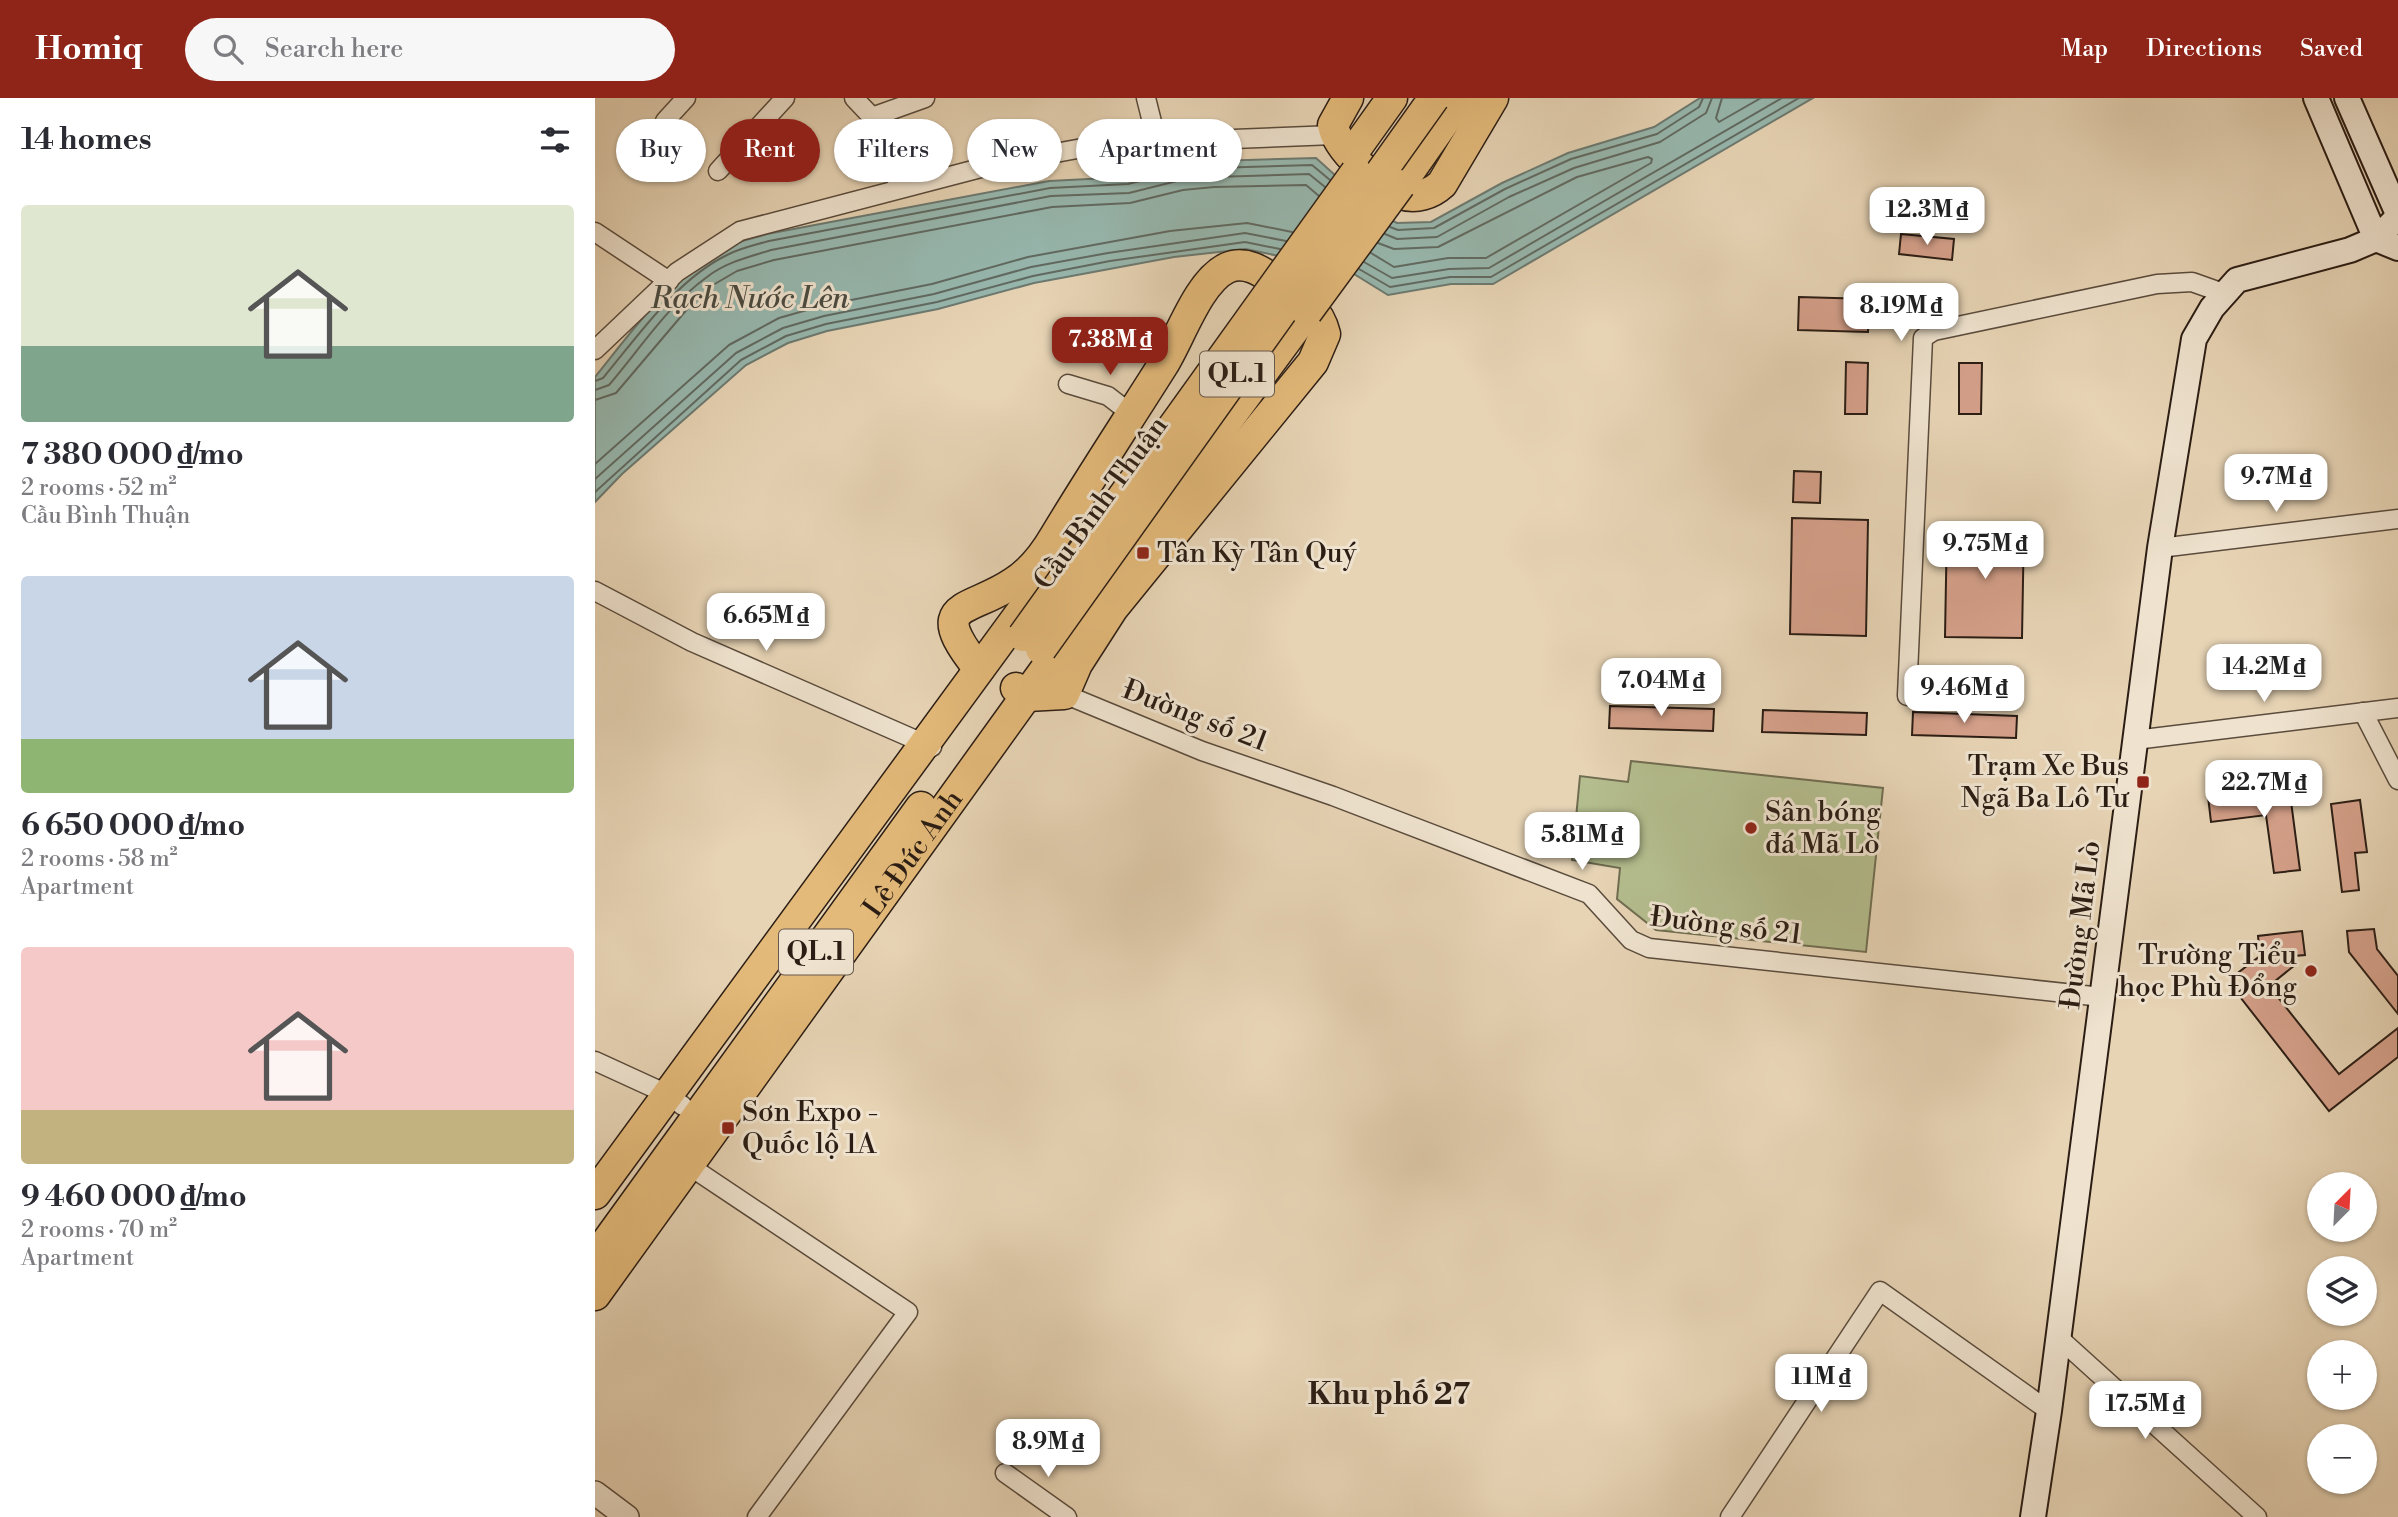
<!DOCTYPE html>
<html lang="en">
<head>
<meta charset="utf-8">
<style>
  body { margin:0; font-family:"Libre Bodoni",serif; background:#f7f7f7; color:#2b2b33; height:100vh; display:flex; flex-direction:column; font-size:26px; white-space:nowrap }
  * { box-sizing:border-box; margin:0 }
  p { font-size:23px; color:#7c7c81 }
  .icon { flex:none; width:38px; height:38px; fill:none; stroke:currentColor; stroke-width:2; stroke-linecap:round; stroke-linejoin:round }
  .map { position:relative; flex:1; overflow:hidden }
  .side { display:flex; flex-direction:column; background:#fff; width:595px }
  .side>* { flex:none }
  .top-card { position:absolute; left:21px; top:21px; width:665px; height:63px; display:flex; gap:14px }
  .needle { width:46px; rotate:24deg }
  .buttons { position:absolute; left:1712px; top:1074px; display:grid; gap:14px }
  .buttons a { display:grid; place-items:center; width:70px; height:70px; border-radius:50%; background:#fff; box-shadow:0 2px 5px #0004; font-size:35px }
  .price { position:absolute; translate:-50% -60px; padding:0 16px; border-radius:14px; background:#fff; color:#222; font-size:23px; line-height:46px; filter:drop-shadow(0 2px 4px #0008) }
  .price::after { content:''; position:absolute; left:50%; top:42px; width:21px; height:16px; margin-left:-10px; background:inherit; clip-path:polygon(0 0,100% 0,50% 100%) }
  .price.selected { background:#8f2418; color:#fff }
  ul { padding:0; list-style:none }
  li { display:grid; align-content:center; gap:14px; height:371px; padding:0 21px }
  li span { display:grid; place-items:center; height:217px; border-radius:7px; color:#555 }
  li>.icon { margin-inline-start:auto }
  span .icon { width:126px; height:126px; fill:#fffc; stroke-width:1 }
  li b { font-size:30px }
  h2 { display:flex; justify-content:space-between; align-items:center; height:84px; padding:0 21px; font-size:30px }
  .tag { padding:0 24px; border-radius:32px; background:#fff; box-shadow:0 2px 5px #0004; font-size:24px; line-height:63px }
  .tag.selected { background:#8f2418; color:#fff }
  header { display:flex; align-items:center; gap:42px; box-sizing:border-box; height:98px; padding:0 35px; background:#8f2418; color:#fff }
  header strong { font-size:33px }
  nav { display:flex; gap:38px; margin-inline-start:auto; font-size:24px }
  .search { width:490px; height:63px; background:#f7f7f7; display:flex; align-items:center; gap:18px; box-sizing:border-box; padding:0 24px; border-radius:38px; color:#7c7c81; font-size:26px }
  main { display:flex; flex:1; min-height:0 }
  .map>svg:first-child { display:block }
  .green { fill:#b4bd8e; stroke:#706d51; stroke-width:2 }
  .water { fill:#97b8af; stroke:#6c7a71; stroke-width:2 }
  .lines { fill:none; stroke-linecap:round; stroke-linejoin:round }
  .shore { stroke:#616a62; stroke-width:2 }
  .building { fill:#d5a08a; stroke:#2b1d14; stroke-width:2 }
  .minor-casing { stroke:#5a4b3c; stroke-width:21 }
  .tertiary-casing { stroke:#5a4b3c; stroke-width:26 }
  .secondary-casing { stroke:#2b1d14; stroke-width:28 }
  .trunk-casing { stroke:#2b1d14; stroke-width:33 }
  .minor { stroke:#efe3cf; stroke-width:18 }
  .tertiary { stroke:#efe3cf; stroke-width:23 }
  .secondary { stroke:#efe3cf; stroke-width:24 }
  .trunk { stroke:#e4ba7a; stroke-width:30 }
  .trunk-bridge-casing { stroke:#2b1d14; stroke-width:33; stroke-linecap:butt }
  .trunk-bridge { stroke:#e4ba7a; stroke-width:30 }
  .poi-dot { fill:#8f2418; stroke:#efe3cf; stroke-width:2.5 }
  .labels { text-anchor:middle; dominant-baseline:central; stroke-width:6; stroke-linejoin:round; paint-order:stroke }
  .shield { fill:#efe3cf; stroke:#66584c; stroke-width:2 }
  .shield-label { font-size:26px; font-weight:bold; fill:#2b1d14 }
  .street-label { font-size:28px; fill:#2b1d14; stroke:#efe3cf }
  .poi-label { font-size:28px; fill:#2b1d14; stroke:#efe3cf; text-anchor:start }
  .water-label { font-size:30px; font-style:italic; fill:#4b4c42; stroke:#efe3cf }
  .neighbourhood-label { font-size:30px; font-weight:bold; fill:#2b1d14; stroke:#efe3cf }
</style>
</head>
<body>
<header>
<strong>Homiq</strong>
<div class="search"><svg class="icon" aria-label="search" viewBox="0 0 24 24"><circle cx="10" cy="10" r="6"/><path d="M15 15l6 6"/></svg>Search here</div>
<nav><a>Map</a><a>Directions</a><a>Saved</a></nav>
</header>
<main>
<section class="side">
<h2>14 homes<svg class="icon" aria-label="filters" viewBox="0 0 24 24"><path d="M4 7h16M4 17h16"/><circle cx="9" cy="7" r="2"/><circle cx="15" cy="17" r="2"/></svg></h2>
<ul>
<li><span style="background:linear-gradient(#dfe7d0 65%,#7fa58c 0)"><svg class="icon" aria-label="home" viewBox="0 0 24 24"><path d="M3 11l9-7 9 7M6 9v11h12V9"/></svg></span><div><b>7 380 000 ₫/mo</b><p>2 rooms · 52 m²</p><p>Cầu Bình Thuận</p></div></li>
<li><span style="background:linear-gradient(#c9d6e8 75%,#8fb573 0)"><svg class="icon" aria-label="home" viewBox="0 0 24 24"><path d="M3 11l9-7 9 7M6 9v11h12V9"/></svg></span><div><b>6 650 000 ₫/mo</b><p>2 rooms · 58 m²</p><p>Apartment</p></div></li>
<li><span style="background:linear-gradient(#f6c9c9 75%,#c2b280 0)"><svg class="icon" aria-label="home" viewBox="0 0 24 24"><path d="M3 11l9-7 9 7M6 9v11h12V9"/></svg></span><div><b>9 460 000 ₫/mo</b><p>2 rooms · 70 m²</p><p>Apartment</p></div></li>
</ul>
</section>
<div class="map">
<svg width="1803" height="1419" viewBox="0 0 1803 1419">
  <rect width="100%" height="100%" fill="#e7d4b5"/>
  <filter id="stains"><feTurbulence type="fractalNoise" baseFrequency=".00286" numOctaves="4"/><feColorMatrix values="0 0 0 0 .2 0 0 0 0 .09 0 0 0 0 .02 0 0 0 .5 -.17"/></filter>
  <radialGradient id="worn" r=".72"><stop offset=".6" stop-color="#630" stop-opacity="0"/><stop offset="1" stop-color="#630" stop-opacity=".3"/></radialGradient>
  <polygon class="green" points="1036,663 1288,690 1271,854 1061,832 1022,801 1025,770 977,762 985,678 1033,684"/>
  <path class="water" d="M1105 0H1218L898 186H856L793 197 754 173 651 151 579 159 439 185 343 211 232 233 193 245 151 267 27 376 0 404V279C35 236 79 173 131 149 144 143 159 140 172 136L454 83 533 79 583 66 618 63 721 60 782 115 802 125 836 124 907 85 973 55 1059 29Z"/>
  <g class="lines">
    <g class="shore">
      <polyline points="1127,0 1121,20 1124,24 1166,0"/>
      <polyline points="795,129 803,132 839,130 910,91 976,61 1062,36 1104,9 1108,0"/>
      <polyline points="790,136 802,141 842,139 914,99 979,70 1065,44 1111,15 1117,0"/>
      <polyline points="776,155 799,169 853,160 891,160 1056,65 1057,61 1053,59 982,79 843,149 799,151 783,145"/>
      <polyline points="769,164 797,180 854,171 894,170 1187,0"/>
      <polyline points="764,171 795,189 855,179 896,179 1204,0"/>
      <path d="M0 283 8 280C44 237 81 182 132 157 145 150 160 147 174 143L455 90 533 86 585 73 618 70 717 67 735 82"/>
      <path d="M0 292 14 287C45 251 73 207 112 179 131 164 154 159 176 152L456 98 534 95 586 82 618 79 714 76 730 89"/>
      <polyline points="0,302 21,295 94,209 118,187 142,173 179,162 457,109 535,105 588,92 619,89 711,87 724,98"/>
      <polyline points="0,366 134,247 184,220 226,208 337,186 433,159 575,133 652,125 697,134"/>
      <polyline points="0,381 141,255 188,230 229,218 339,196 436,169 513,155 650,135 691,143"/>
      <polyline points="0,394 146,262 191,238 231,226 342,204 438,178 515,163 650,144 685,151"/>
    </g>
  </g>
  <g class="building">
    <polygon points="1306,136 1359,141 1357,162 1304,156"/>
    <polygon points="1204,199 1274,201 1273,234 1203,232"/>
    <polygon points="1251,264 1273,265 1272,316 1250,316"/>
    <polygon points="1364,265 1387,265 1386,316 1364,316"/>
    <polygon points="1199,373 1226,374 1225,405 1198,404"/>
    <polygon points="1197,420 1273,422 1271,538 1195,536"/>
    <polygon points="1352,426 1429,427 1427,540 1350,539"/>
    <polygon points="1015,608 1119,611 1118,633 1014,630"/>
    <polygon points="1168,612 1272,615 1271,637 1167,634"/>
    <polygon points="1318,614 1422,618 1421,640 1317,637"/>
    <polygon points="1694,688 1705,772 1679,775 1671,717 1616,724 1613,698"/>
    <polygon points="1765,702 1772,754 1760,755 1764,792 1747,794 1736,706"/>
    <polygon points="1779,831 1782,851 1803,878 1803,916 1754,854 1752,833"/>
    <polygon points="1707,833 1710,857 1699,858 1700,867 1674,888 1744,976 1803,930 1803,959 1734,1013 1642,895 1654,887 1644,874 1665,858 1663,838"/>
  </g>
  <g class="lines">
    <defs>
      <g id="minor">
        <polyline points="259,0 277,19 305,90"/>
        <polyline points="551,0 562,44"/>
        <polyline points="277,19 330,0"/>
        <polyline points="70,23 91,0"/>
        <polyline points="123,73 190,0"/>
        <polyline points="0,134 74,183"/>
        <polyline points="0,252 82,174 145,133 401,66 509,46 739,37"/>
        <polyline points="473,286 513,298 535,315"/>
        <polyline points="1565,450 1803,421"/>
        <polyline points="0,493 97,544 337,649"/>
        <polyline points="469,596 607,653 738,698 994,796 1036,842 1054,850 1507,899"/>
        <polyline points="1312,598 1328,240 1339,233 1562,186 1597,184 1628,195"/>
        <polyline points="1768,614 1803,682"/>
        <polyline points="1540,642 1803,610"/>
        <polyline points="0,963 72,996 88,1008"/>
        <polyline points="93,1067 313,1214 162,1419"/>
        <polyline points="1464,1240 1662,1419"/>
        <polyline points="410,1375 472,1419"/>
        <polyline points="1135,1419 1285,1193 1454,1313"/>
      </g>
      <polyline id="tertiary" points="0,1395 32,1419"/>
      <g id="secondary">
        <polyline points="1721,0 1781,141 1803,150"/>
        <polyline points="1752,0 1803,116"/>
        <polyline points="1438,1419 1454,1313 1565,450 1599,241 1617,210 1642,182 1755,152 1781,141 1803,119"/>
      </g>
      <g id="trunk">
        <path d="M753 0 738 27C742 52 783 87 806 96 821 101 836 96 847 86L898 0"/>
        <polyline points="757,56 797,0"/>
        <polyline points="805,87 866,0"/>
        <path d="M384 571C329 503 374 515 418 485 437 473 449 457 460 438 495 380 532 324 568 267 585 240 603 184 632 170 652 161 670 176 685 186 706 199 724 211 730 236L718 264 518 510 482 566 469 596 432 598 421 590"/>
        <polyline points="0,1096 465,461"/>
        <polyline points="0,1160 326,709"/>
        <path id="s1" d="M0 1197 488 519 712 214"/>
      </g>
    </defs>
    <use href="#minor" class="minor-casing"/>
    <use href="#tertiary" class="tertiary-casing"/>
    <use href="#secondary" class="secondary-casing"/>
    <use href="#trunk" class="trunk-casing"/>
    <use href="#minor" class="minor"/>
    <use href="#tertiary" class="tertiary"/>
    <use href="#secondary" class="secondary"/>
    <use href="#trunk" class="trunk"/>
    <defs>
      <g id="trunk-bridge">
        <polyline points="712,214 805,87"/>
        <polyline points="428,538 761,74"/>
        <polyline points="446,551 839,0"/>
      </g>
    </defs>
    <use href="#trunk-bridge" class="trunk-bridge-casing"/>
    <use href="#trunk-bridge" class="trunk-bridge"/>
  </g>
  <g class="poi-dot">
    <rect x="541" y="448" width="14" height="14" rx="3.5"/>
    <rect x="1541" y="677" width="14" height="14" rx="3.5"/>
    <circle cx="1156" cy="730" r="7"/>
    <circle cx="1716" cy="873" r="7"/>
    <rect x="126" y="1023" width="14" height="14" rx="3.5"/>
  </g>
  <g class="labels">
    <g class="shield">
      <rect x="605" y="253.5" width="74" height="45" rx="5"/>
      <rect x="184" y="831.5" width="74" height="45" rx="5"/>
    </g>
    <g class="shield-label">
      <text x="642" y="276">QL.1</text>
      <text x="221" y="854">QL.1</text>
    </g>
    <g class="street-label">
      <text transform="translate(506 405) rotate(-54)">Cầu Bình Thuận</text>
      <text transform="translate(600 618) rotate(21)">Đường số 21</text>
      <text stroke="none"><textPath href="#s1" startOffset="544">Lê Đức Anh</textPath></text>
      <text transform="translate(1486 827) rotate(-83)">Đường Mã Lò</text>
      <text transform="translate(1131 828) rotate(7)">Đường số 21</text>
    </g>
    <g class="poi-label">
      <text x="562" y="455">Tân Kỳ Tân Quý</text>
      <text x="1534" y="668" text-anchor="end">Trạm Xe Bus<tspan x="1534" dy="32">Ngã Ba Lô Tư</tspan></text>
      <text x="1170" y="714">Sân bóng<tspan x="1170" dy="32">đá Mã Lò</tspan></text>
      <text x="1702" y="857" text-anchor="end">Trường Tiểu<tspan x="1702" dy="32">học Phù Đổng</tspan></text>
      <text x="147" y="1014">Sơn Expo -<tspan x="147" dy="32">Quốc lộ 1A</tspan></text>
    </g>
    <g class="water-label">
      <text x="155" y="201">Rạch Nước Lên</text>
    </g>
    <g class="neighbourhood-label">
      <text x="794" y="1297">Khu phố 27</text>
    </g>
  </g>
  <rect width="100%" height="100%" filter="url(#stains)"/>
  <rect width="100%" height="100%" fill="url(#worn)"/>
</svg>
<div class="buttons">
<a><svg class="needle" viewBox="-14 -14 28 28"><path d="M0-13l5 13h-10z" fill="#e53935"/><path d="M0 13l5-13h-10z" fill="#7c7c81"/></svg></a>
<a><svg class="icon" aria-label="layers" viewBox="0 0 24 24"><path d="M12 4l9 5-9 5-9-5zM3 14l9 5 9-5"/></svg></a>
<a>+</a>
<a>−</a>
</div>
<b class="price" style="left:1332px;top:149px">12.3M ₫</b>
<b class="price" style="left:1306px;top:245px">8.19M ₫</b>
<b class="price selected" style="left:515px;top:279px">7.38M ₫</b>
<b class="price" style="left:1681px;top:416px">9.7M ₫</b>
<b class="price" style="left:1390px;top:483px">9.75M ₫</b>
<b class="price" style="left:171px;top:555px">6.65M ₫</b>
<b class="price" style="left:1669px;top:606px">14.2M ₫</b>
<b class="price" style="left:1066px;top:620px">7.04M ₫</b>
<b class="price" style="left:1369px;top:627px">9.46M ₫</b>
<b class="price" style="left:1669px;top:722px">22.7M ₫</b>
<b class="price" style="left:987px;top:774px">5.81M ₫</b>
<b class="price" style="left:1226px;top:1316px">11M ₫</b>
<b class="price" style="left:1550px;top:1343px">17.5M ₫</b>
<b class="price" style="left:453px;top:1381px">8.9M ₫</b>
<div class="top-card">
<a class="tag">Buy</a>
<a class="tag selected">Rent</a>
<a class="tag">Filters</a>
<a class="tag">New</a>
<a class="tag">Apartment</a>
</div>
</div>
</main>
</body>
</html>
